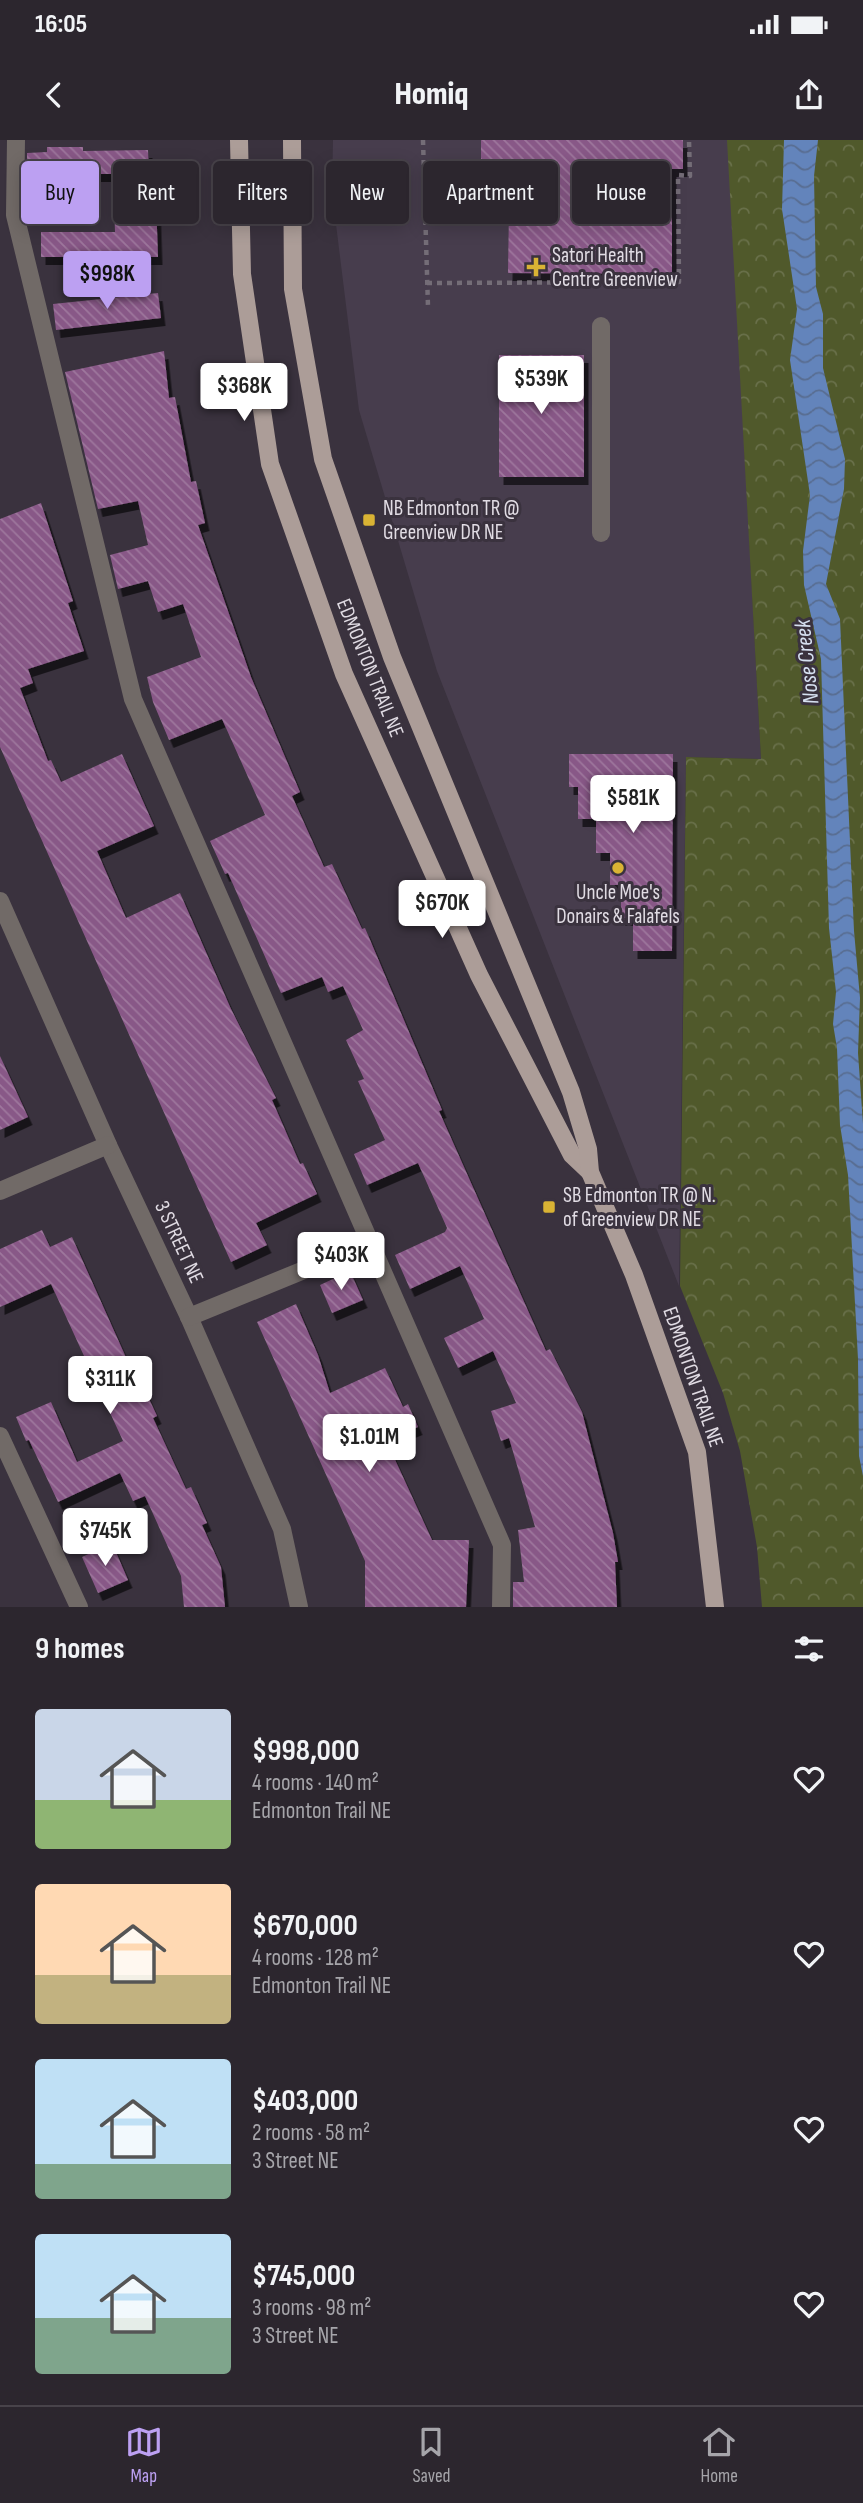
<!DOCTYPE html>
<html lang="en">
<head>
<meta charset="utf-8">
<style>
  body { margin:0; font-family:"Sofia Sans Condensed",sans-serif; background:#342e36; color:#f1f3f6; height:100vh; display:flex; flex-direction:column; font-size:26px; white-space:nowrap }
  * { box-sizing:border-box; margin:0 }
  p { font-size:23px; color:#a6a5aa }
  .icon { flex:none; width:38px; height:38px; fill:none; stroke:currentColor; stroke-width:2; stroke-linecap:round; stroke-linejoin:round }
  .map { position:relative; height:1467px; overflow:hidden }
  .panel { display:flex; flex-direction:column; background:#2c262e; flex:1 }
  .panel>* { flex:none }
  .guide { position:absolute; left:21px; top:21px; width:822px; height:63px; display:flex; gap:14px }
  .price { position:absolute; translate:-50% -60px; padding:0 16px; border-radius:7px; background:#fff; color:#222; font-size:23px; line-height:46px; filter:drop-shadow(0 2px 4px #0008) }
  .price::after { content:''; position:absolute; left:50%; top:42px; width:21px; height:16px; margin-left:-10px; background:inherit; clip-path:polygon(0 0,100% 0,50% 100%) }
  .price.on { background:#bca0f2; color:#111 }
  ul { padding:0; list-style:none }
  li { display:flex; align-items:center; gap:21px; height:175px; padding:0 35px }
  li span { display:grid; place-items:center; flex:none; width:196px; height:140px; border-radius:7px; color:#555 }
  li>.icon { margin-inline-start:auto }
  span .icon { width:84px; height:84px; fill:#fffc; stroke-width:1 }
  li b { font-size:30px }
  h2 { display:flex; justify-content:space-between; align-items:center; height:84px; padding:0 35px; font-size:30px }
  .tag { padding:0 24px; border-radius:7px; background:#2c262e; box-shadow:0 4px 18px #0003,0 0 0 2px #48434a; font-size:24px; line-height:63px }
  .tag.on { background:#bca0f2; color:#111 }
  .status { display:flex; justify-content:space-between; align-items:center; height:49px; padding:0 35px; background:#2c262e; direction:ltr }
  .status svg { height:19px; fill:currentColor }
  header { display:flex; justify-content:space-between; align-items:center; height:91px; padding:0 35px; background:#2c262e; font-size:32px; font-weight:800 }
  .menu { display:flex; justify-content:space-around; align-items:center; height:98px; border-top:2px solid #48434a; background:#2c262e; font-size:19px; color:#a6a5aa }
  .menu a { display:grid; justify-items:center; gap:4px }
  .menu .on { color:#bca0f2 }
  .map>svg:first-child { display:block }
  .built { fill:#473d4d }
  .forest { fill:url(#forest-crowns) }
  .water { fill:url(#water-waves) }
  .building { fill:url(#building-back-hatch); filter:url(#shadow) }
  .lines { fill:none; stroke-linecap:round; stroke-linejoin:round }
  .path { stroke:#746d77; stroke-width:4.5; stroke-dasharray:5 5; stroke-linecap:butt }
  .minor { stroke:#716a67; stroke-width:18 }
  .major { stroke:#ac9d98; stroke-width:18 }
  .poi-dot { fill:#d9b334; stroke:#3a323e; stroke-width:2.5 }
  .labels { text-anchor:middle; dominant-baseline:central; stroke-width:6; stroke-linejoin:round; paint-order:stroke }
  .poi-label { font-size:21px; fill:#e1dce4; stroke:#3a323e; text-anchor:start }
  .street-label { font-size:21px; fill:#e1dce4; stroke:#3a323e }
  .water-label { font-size:23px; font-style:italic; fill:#d6e0f0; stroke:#3a323e }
</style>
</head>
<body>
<div class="status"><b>16:05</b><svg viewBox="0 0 49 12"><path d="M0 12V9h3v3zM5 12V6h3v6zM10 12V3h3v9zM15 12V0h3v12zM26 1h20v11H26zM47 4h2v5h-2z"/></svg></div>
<header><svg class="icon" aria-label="back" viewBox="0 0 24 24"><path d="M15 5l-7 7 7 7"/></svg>Homiq<svg class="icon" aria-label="share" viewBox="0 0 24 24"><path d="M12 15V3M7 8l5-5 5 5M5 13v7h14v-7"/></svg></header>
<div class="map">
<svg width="863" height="1467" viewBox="0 0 863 1467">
  <defs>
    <pattern id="forest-crowns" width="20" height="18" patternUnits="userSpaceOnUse" patternTransform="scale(1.75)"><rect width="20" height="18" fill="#50592b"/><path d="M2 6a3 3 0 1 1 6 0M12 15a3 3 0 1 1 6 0" fill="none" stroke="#69704a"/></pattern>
    <pattern id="water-waves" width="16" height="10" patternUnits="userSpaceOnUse" patternTransform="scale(1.75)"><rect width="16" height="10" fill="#6384bb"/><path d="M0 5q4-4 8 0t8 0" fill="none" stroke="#586d91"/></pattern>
    <pattern id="building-back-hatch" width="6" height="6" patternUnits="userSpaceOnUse" patternTransform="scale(1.75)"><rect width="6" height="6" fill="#885887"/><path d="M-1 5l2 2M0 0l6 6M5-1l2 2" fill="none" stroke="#9e779d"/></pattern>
    <filter id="shadow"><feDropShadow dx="4.5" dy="8" stdDeviation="0" flood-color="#0009"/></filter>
  </defs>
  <rect width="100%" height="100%" fill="#3a323e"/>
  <polygon class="built" points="333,0 728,0 761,619 686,617 679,1146 437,531 359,270 332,52"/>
  <polygon class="forest" points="727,0 863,0 863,1467 762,1467 757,1407 740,1311 723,1253 680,1146 686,617 761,619"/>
  <polygon class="water" points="784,0 818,0 814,36 816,147 823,174 823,228 845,319 844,349 826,444 840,479 854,791 860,858 858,913 863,984 863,1336 859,1316 858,1219 848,1035 840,985 837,908 833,884 836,852 829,788 821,519 804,445 803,411 810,355 790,220 797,169 782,69"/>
  <g class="building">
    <polygon points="481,0 683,0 683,29 672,29 672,134 508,133 509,67 481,67"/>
    <polygon points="47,7 83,7 83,11 148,10 149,32 155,32 158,117 41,117 41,92 115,92 113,34 27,34 27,13 47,12"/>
    <polygon points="158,153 161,178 56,190 53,164"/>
    <polygon points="164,211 169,258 175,257 191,342 196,341 205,383 198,385 251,537 300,652 292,656 324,727 332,724 362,789 365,788 442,970 439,971 546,1211 550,1209 582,1272 613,1393 618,1422 615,1422 617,1467 513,1467 513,1442 524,1442 518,1390 535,1387 509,1298 501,1301 491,1271 516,1263 493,1211 458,1228 444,1198 484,1179 460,1126 410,1149 395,1115 445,1092 447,1088 418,1023 367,1045 354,1014 385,1000 358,941 364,939 346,900 363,890 343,846 328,852 322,837 281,853 228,733 225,734 210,701 265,675 222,579 169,600 153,562 147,537 201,517 183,464 158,472 148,441 118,449 110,415 148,405 138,361 98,369 65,232"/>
    <rect x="499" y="215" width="85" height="122"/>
    <polygon points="41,363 73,461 68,463 84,511 28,529 33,543 20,548 48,621 51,620 61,642 122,614 154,686 97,711 126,778 180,753 231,869 276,958 272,960 300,1024 303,1023 317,1054 256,1083 267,1105 231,1122 0,607 0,379"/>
    <polygon points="569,614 673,614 672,811 633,811 633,778 621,778 621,745 610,745 610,713 596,713 596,679 578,679 578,647 569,647"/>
    <polygon points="0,916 28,977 0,990"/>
    <polygon points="42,1090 50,1107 72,1097 128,1222 131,1220 157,1276 153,1278 186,1349 191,1347 207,1383 202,1385 221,1427 225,1467 184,1467 181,1436 145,1356 133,1361 120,1333 58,1362 29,1300 26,1301 16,1277 51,1262 77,1322 123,1301 51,1144 0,1167 0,1109"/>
    <polygon points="350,1131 363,1160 332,1173 320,1145"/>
    <polygon points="296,1164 318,1215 330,1253 385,1228 403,1267 408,1264 418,1287 386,1300 432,1400 469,1400 466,1467 365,1467 365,1421 257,1182"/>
    <polygon points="112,1403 128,1440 98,1453 82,1417"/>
  </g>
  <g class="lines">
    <g class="path">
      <polyline points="423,0 428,167"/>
      <polyline points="427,143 679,142 678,35 690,36 689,0"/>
    </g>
    <g class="minor">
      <polyline points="16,0 15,75 133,559 502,1405 501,1467"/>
      <polyline points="601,186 601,393"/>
      <polyline points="0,761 108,1005 189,1177 282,1389 299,1467"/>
      <polyline points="0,1051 108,1005"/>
      <polyline points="189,1177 370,1103"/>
      <polyline points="0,1296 79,1467"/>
    </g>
    <g class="major">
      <polyline points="239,0 242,134 270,324 344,534 479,835 572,1015 590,1032"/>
      <polyline points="292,0 293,149 323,319 392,517 571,952 588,1009 590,1032 634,1135 697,1312 715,1467"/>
    </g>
  </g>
  <g class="poi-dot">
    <path d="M532.5 116.5h7v7h7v7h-7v7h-7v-7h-7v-7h7z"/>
    <rect x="362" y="373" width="14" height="14" rx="3.5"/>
    <circle cx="618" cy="728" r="7"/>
    <rect x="542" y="1060" width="14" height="14" rx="3.5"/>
  </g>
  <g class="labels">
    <g class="poi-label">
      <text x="552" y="115">Satori Health<tspan x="552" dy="24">Centre Greenview</tspan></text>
      <text x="383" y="368">NB Edmonton TR @<tspan x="383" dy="24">Greenview DR NE</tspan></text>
      <text x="618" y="752" text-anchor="middle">Uncle Moe's<tspan x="618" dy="24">Donairs &amp; Falafels</tspan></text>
      <text x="563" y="1055">SB Edmonton TR @ N.<tspan x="563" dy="24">of Greenview DR NE</tspan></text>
    </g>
    <g class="street-label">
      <text transform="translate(370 528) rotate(68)">EDMONTON TRAIL NE</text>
      <text transform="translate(179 1102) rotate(65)">3 STREET NE</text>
      <text transform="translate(693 1237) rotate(71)">EDMONTON TRAIL NE</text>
    </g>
    <g class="water-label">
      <text transform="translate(807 522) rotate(-96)">Nose Creek</text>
    </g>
  </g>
</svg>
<b class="price on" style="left:107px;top:171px">$998K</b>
<b class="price" style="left:541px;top:276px">$539K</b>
<b class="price" style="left:244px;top:283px">$368K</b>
<b class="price" style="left:633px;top:695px">$581K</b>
<b class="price" style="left:442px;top:800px">$670K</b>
<b class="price" style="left:341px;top:1152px">$403K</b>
<b class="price" style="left:110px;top:1276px">$311K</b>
<b class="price" style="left:369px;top:1334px">$1.01M</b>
<b class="price" style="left:105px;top:1428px">$745K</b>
<div class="guide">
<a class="tag on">Buy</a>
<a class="tag">Rent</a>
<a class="tag">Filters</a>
<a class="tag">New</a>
<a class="tag">Apartment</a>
<a class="tag">House</a>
</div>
</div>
<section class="panel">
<h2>9 homes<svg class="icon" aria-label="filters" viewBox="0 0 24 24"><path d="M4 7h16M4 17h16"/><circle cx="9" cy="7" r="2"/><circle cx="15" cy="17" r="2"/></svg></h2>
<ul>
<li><span style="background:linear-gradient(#c9d6e8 65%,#8fb573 0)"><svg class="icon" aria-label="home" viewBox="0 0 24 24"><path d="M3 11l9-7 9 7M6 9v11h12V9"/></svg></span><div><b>$998,000</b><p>4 rooms · 140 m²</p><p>Edmonton Trail NE</p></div><svg class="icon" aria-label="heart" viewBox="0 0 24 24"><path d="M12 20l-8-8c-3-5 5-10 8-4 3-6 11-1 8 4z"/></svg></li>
<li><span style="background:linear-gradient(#ffd9b3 65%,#c2b280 0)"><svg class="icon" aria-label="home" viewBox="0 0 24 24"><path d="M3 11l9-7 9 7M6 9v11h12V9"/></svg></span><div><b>$670,000</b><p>4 rooms · 128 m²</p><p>Edmonton Trail NE</p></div><svg class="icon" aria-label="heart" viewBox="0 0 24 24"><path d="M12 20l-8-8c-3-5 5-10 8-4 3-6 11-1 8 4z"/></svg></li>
<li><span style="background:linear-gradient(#bfe0f5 75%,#7fa58c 0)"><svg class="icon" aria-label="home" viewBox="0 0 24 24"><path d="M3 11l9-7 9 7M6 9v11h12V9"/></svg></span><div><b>$403,000</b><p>2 rooms · 58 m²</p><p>3 Street NE</p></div><svg class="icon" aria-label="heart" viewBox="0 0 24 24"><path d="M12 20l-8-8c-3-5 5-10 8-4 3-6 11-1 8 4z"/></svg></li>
<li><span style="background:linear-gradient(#bfe0f5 60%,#7fa58c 0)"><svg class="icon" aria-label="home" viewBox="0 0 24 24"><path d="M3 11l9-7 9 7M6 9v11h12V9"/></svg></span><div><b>$745,000</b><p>3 rooms · 98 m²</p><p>3 Street NE</p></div><svg class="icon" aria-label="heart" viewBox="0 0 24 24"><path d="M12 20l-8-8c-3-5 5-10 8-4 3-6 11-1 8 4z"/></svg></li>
</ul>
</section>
<nav class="menu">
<a class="on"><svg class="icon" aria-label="map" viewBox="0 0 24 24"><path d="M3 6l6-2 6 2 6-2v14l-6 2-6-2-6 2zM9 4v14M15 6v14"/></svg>Map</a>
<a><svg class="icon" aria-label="saved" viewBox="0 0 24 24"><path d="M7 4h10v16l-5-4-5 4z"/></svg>Saved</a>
<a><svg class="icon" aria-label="home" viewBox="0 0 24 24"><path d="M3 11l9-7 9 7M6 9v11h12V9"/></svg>Home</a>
</nav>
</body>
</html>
